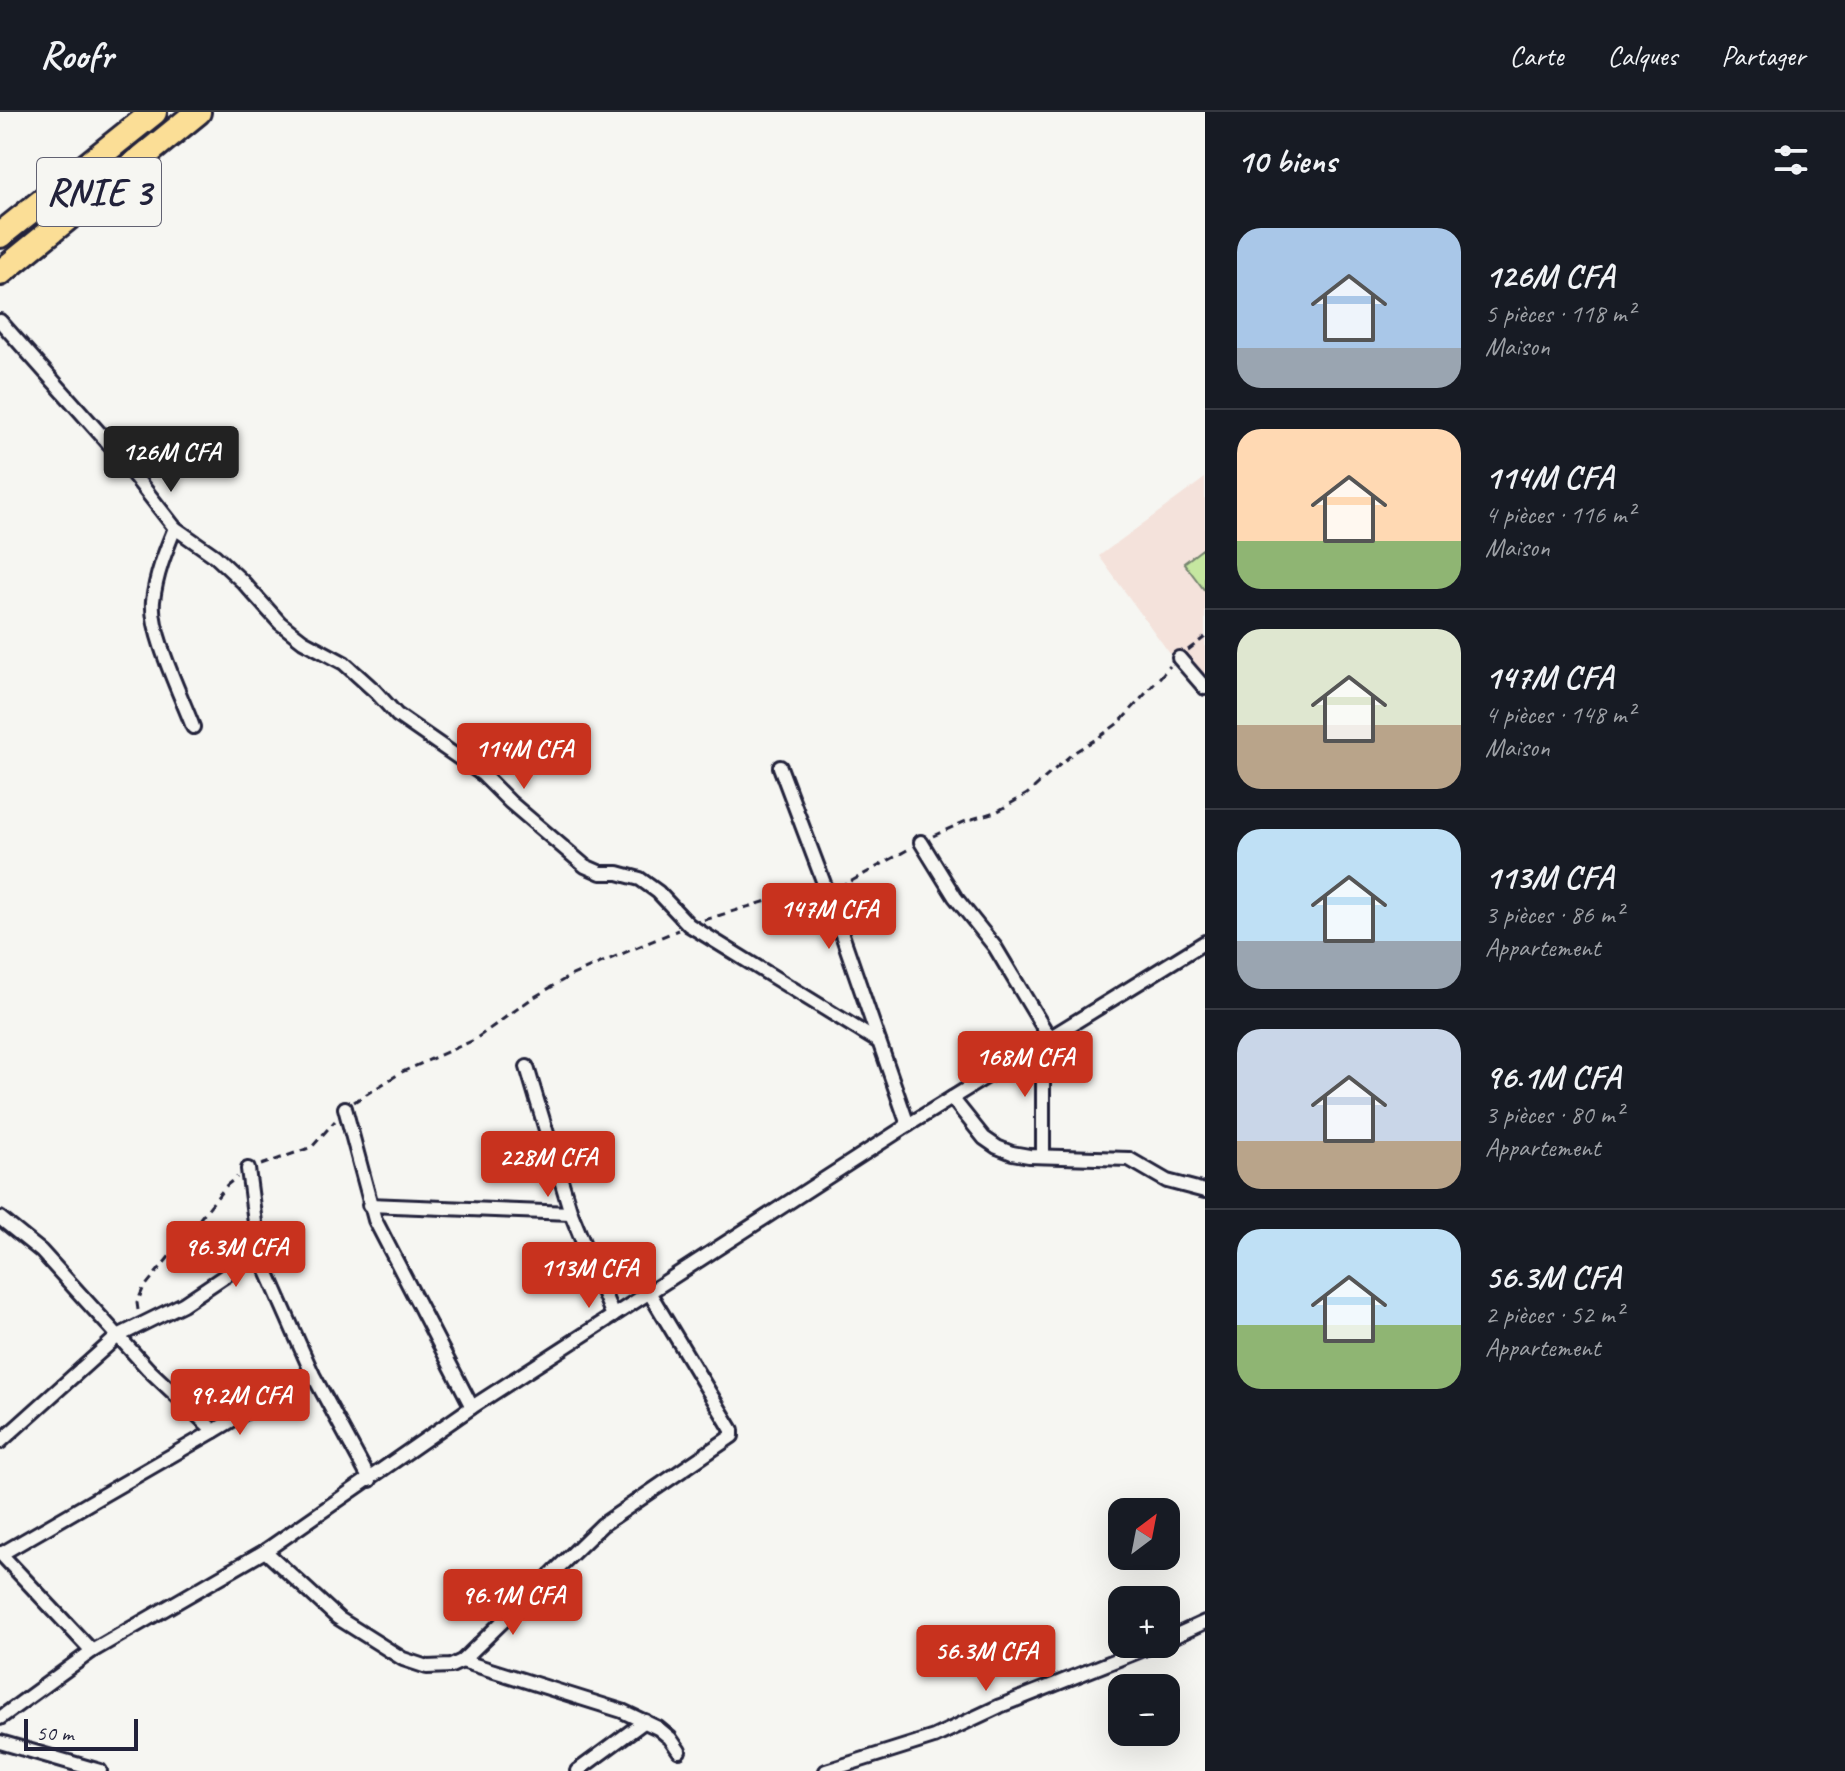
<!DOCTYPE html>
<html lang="fr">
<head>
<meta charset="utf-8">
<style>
  body { margin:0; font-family:Caveat,sans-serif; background:#20242c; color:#f1f3f6; height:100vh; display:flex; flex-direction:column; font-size:30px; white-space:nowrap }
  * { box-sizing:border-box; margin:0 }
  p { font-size:26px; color:#9ea1a6 }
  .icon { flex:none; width:44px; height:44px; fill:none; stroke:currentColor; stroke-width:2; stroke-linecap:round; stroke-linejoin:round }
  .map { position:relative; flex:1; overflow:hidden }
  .details { display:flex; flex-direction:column; background:#171b24; width:640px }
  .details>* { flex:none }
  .needle { width:52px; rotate:32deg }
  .fabs { position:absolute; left:1108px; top:1386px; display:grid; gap:16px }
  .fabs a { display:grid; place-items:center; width:72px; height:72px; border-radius:16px; background:#171b24; box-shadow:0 8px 32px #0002; font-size:40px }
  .scale { position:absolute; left:24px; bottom:20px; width:114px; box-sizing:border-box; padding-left:8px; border:4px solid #22223b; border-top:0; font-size:22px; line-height:28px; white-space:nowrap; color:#22223b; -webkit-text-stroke:6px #f6f6f2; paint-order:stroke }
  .price { position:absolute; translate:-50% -68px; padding:0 18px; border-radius:8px; background:#c8321e; color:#fff; font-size:26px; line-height:52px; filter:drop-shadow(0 2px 4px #0008) }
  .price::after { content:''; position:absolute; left:50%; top:48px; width:24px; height:18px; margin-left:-12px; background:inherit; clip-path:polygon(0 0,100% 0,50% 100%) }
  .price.on { background:#222; color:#fff }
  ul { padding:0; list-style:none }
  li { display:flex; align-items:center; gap:24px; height:200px; padding:0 32px }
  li+li { border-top:2px solid #363941 }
  li span { display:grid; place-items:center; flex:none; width:224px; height:160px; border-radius:24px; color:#555 }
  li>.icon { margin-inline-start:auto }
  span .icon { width:96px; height:96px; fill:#fffc; stroke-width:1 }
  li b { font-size:34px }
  h2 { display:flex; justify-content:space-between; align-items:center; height:96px; padding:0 32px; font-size:34px }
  header { display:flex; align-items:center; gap:48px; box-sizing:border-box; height:112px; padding:0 40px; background:#171b24; border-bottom:2px solid #363941 }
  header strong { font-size:38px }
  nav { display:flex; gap:44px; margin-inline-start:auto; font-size:28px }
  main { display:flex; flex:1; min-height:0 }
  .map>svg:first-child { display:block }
  .built { fill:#f4e2db }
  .green { fill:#c5e7a0; stroke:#74846e; stroke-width:2 }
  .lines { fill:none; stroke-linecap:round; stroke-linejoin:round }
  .street-casing { stroke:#22223b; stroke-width:18 }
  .highway-casing { stroke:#22223b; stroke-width:30 }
  .path { stroke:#22223b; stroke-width:3; stroke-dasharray:8 6; stroke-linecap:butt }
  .street { stroke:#f6f6f2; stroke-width:12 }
  .highway { stroke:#fbde96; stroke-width:24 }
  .labels { text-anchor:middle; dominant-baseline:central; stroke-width:6; stroke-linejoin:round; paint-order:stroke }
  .shield { fill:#f6f6f2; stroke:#626272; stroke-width:2 }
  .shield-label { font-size:38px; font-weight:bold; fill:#22223b }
</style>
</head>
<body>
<header>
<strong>Roofr</strong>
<nav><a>Carte</a><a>Calques</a><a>Partager</a></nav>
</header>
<main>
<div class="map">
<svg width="1205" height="1659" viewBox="0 0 1205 1659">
  <rect width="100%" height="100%" fill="#f6f6f2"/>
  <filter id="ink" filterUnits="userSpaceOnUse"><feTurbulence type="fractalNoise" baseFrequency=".0125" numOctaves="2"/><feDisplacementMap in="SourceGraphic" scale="16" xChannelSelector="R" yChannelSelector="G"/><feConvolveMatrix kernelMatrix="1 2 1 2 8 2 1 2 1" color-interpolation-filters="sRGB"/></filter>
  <g filter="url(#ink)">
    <polygon class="built" points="1205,366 1205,586 1186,564 1099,444"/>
    <polygon class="green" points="1205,435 1205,479 1184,451"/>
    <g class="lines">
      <defs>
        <g id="street">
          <path d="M0 209 111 334 175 416C165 440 156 463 153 489 150 521 181 583 193 615"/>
          <polyline points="175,416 215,444 243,470 280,511 303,529 344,551 375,579 397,603 482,662 510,690 585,754 601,761 618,761 640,767 658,780 689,813 879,930"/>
          <polyline points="1179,546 1205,576"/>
          <polyline points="780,655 828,782 908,1013"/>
          <polyline points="921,730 955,785 995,835 1049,925"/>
          <polyline points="1043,929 1043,1044"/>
          <polyline points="527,955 571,1101 613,1204"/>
          <polyline points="952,986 984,1026 997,1035 1012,1041 1029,1044 1129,1047 1167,1069 1205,1079"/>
          <polyline points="345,996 375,1108 472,1295"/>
          <polyline points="248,1057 259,1141"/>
          <polyline points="369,1093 571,1101"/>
          <polyline points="0,1106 41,1139 148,1257 214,1319 312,1261 370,1368"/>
          <polyline points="0,1330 118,1224 183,1192 259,1141 312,1261"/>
          <polyline points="265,1439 338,1506 403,1547 427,1555 451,1554 462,1549 602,1413 732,1324 732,1318 649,1180"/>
          <polyline points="0,1441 92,1539"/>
          <polyline points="1,1442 214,1319"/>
          <polyline points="1166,1528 1205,1510"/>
          <polyline points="462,1549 622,1599 658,1616 670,1626 679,1639"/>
          <polyline points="0,1606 92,1539 265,1439 472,1295 908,1013 1205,830"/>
          <polyline points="0,1630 100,1659"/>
          <polyline points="577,1659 645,1609"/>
          <polyline points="826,1659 934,1625 1000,1594 1157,1532"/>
        </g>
        <g id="highway">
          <polyline points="0,123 154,0"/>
          <polyline points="0,161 198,0"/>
        </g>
      </defs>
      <use href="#street" class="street-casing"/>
      <use href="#highway" class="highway-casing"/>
      <g class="path">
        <polyline points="1188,538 1205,525"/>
        <polyline points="933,724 966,709 998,699 1027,682 1073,641 1098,626 1121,609 1170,554"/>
        <polyline points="839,776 909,737"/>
        <polyline points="704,808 767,789 813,784"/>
        <polyline points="354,990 402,960 474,928 531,887 570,864 678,818"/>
        <polyline points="261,1053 312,1035 335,1009"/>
        <polyline points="138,1198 137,1191 143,1177 227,1073 237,1065"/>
      </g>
      <use href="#street" class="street"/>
      <use href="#highway" class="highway"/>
    </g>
  </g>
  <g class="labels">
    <rect class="shield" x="37" y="46" width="124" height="68" rx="6"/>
    <g class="shield-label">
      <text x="99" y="80">RNIE 3</text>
    </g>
  </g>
</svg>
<div class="fabs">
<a><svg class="needle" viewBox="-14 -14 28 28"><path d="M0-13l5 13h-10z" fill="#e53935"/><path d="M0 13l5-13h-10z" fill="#9ea1a6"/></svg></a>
<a>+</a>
<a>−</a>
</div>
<div class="scale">50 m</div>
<b class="price on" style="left:171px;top:382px">126M CFA</b>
<b class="price" style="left:524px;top:679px">114M CFA</b>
<b class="price" style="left:829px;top:839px">147M CFA</b>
<b class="price" style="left:1025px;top:987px">168M CFA</b>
<b class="price" style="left:548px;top:1087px">228M CFA</b>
<b class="price" style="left:236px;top:1177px">96.3M CFA</b>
<b class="price" style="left:589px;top:1198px">113M CFA</b>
<b class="price" style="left:240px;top:1325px">99.2M CFA</b>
<b class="price" style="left:513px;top:1525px">96.1M CFA</b>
<b class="price" style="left:986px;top:1581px">56.3M CFA</b>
</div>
<section class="details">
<h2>10 biens<svg class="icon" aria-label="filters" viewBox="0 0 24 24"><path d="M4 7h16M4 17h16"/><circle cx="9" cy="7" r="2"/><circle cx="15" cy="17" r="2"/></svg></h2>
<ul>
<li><span style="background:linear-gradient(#a9c7e8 75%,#9aa5b1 0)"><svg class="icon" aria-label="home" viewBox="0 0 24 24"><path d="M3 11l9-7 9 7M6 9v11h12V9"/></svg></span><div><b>126M CFA</b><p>5 pièces · 118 m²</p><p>Maison</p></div></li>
<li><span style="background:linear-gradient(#ffd9b3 70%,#8fb573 0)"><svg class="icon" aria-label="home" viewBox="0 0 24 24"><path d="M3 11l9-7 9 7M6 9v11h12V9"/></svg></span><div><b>114M CFA</b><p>4 pièces · 116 m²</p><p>Maison</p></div></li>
<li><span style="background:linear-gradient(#dfe7d0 60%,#b9a48a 0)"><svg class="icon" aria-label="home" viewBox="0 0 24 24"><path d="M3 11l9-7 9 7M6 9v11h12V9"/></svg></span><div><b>147M CFA</b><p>4 pièces · 148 m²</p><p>Maison</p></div></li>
<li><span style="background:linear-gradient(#bfe0f5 70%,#9aa5b1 0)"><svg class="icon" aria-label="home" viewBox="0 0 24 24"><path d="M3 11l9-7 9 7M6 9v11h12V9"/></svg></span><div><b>113M CFA</b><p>3 pièces · 86 m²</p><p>Appartement</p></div></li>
<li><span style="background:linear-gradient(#c9d6e8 70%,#b9a48a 0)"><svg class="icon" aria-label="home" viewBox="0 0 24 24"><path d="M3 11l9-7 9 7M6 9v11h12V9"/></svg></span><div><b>96.1M CFA</b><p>3 pièces · 80 m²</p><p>Appartement</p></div></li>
<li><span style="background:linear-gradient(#bfe0f5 60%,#8fb573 0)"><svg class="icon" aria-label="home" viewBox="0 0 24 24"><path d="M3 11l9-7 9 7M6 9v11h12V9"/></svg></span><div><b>56.3M CFA</b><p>2 pièces · 52 m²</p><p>Appartement</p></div></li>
</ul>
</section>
</main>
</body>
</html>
